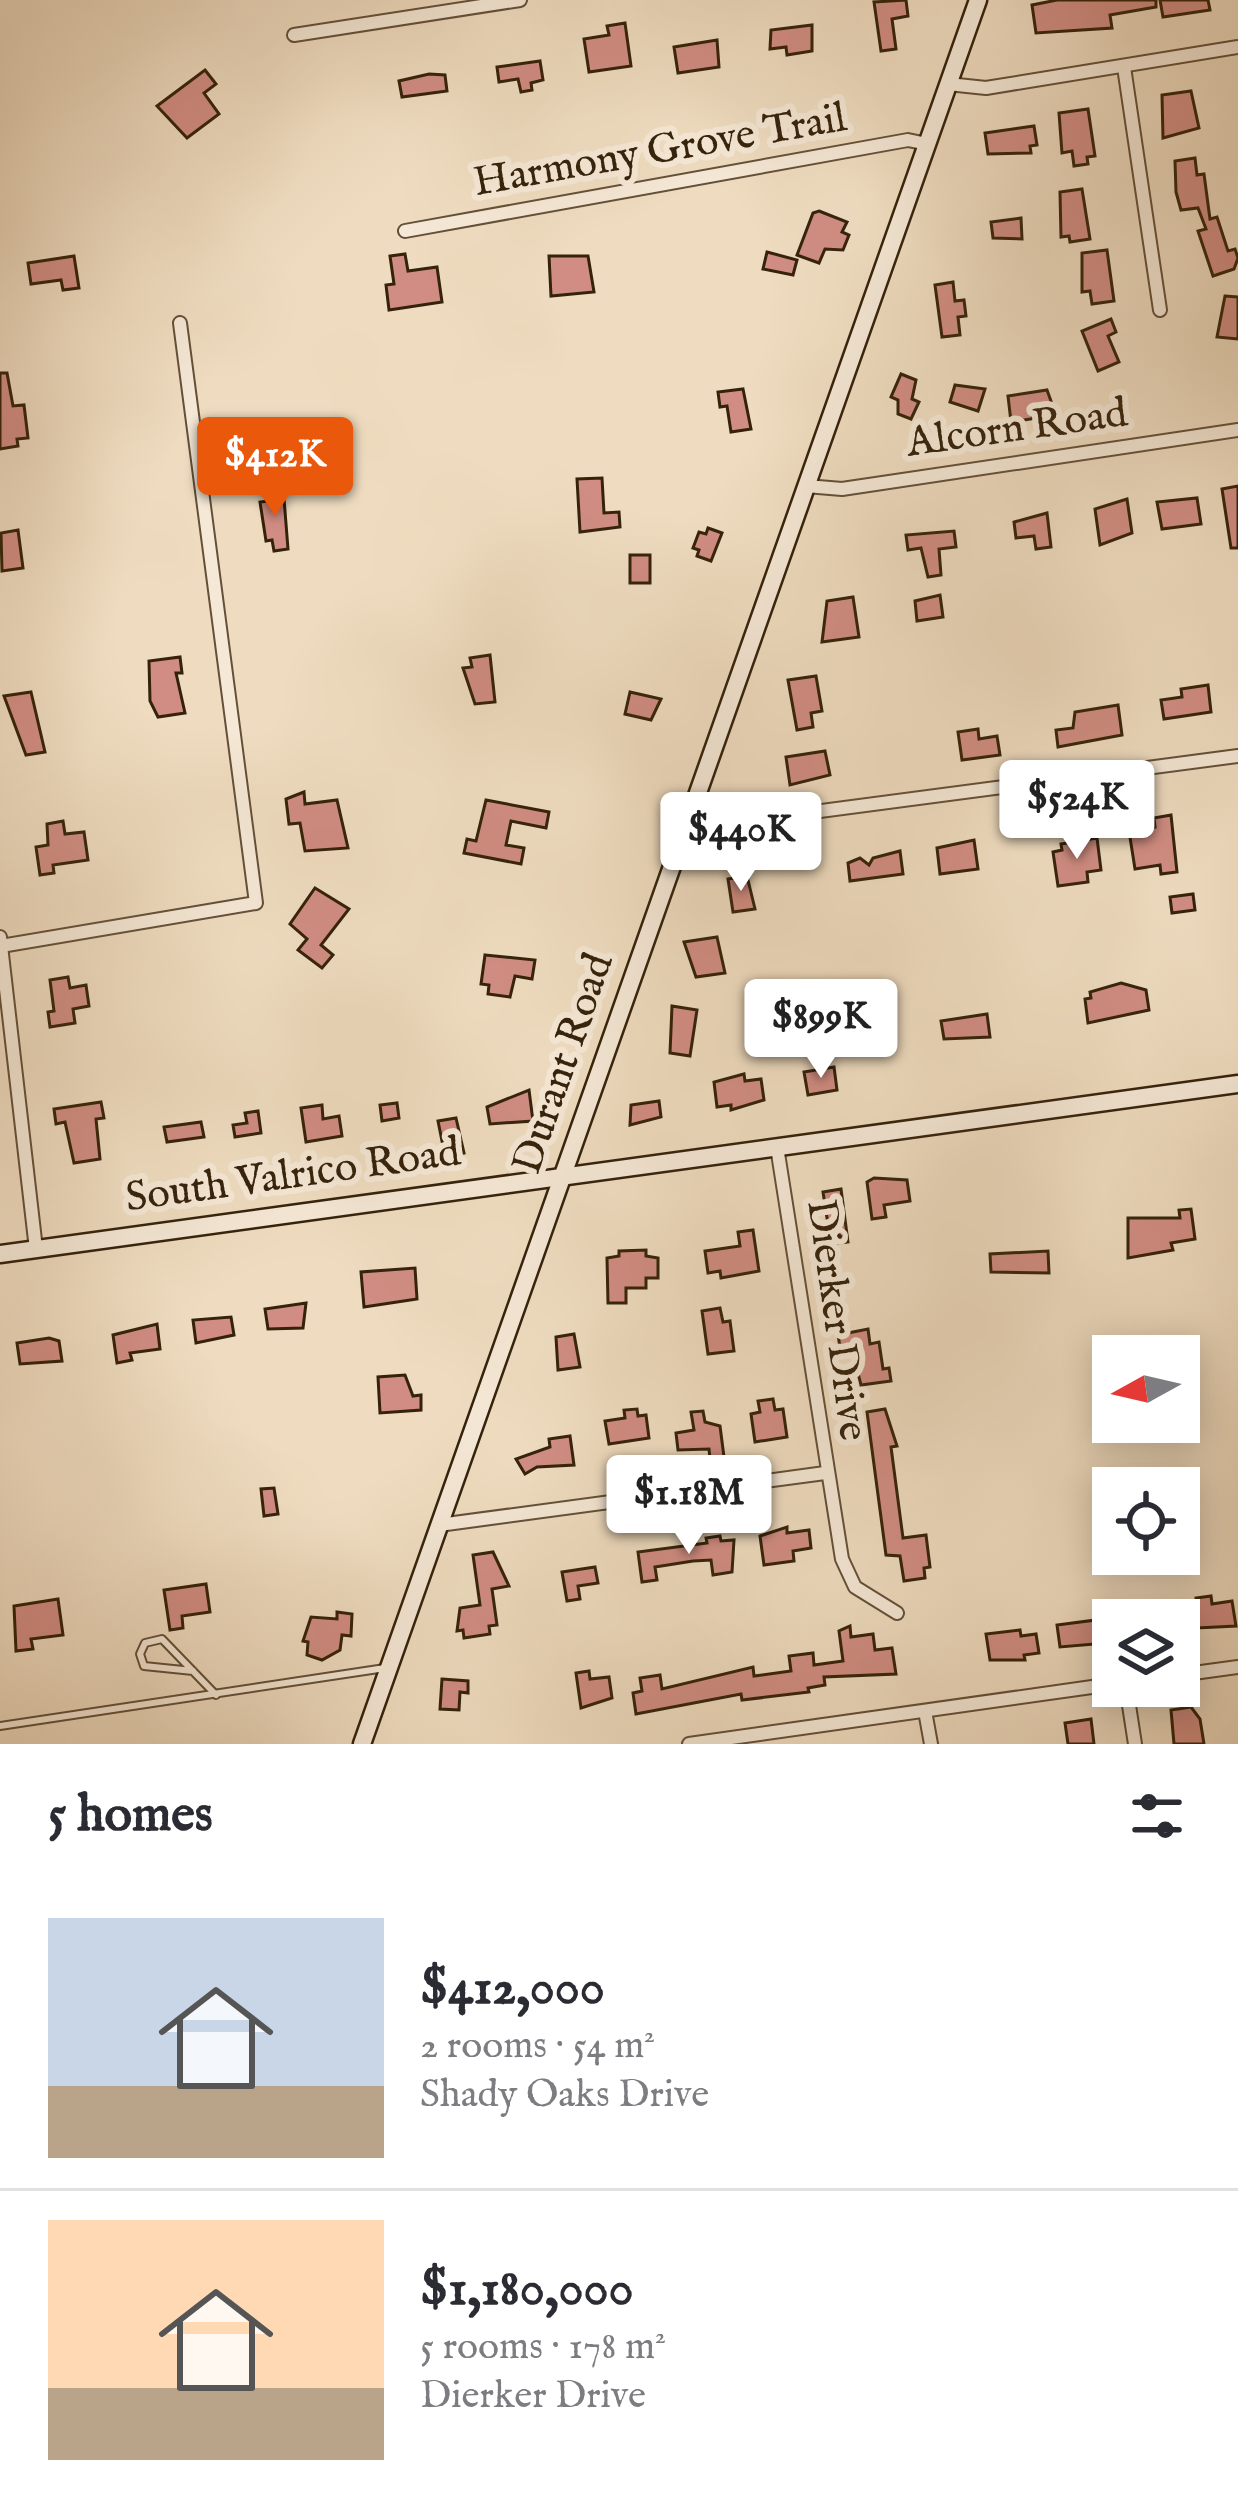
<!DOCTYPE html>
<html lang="en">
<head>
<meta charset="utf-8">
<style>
  body { margin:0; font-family:"IM FELL English",serif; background:#f7f7f7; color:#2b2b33; height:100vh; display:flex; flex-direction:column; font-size:45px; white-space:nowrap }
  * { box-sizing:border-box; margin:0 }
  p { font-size:39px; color:#7c7c81 }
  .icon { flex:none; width:66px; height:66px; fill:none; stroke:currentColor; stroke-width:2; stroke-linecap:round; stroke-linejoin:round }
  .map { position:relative; height:1744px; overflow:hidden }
  .panel { display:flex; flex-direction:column; background:#fff; flex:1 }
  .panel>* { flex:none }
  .needle { width:78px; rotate:262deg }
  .controls { position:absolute; left:1092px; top:1335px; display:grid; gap:24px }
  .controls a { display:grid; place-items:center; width:108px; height:108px; border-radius:0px; background:#fff; box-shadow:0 6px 30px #0003; font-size:60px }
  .price { position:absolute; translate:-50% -102px; padding:0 27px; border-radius:12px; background:#fff; color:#222; font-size:39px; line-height:78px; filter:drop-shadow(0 3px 6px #0008) }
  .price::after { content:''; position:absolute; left:50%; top:72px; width:36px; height:27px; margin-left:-18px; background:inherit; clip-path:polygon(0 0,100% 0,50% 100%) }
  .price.current { background:#ea580c; color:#fff }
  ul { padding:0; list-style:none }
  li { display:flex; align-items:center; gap:36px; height:300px; padding:0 48px }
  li+li { border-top:3px solid #e1e1e2 }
  li span { display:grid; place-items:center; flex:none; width:336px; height:240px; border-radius:0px; color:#555 }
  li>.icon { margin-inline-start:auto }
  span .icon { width:144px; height:144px; fill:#fffc; stroke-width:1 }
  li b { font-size:51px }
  h2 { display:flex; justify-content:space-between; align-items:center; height:144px; padding:0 48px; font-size:51px }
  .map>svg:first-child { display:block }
  .building { fill:#d18d83; stroke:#35220b; stroke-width:3 }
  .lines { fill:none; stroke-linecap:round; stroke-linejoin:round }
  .lane-casing { stroke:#645038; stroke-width:10 }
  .street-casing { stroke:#645038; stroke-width:16 }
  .secondary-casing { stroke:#35220b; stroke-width:21 }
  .lane { stroke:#f5e8d6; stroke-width:6 }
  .street { stroke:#f5e8d6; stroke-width:12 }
  .secondary { stroke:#f5e8d6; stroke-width:16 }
  .labels { text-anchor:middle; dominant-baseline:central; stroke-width:12; stroke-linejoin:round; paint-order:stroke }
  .street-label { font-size:42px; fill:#35220b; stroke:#f5e8d6 }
</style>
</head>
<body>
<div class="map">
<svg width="1238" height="1744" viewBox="0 0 1238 1744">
  <rect width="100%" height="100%" fill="#efdcc0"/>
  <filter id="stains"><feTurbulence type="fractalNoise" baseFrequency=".00167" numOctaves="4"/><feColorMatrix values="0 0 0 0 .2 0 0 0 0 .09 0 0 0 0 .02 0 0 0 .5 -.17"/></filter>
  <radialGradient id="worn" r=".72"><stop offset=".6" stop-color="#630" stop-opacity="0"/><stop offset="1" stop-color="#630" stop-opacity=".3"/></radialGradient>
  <g class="building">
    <polygon points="906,0 908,16 892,19 896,49 881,51 874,2"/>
    <polygon points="1057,0 1156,0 1156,7 1110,15 1112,28 1036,33 1032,5"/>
    <polygon points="1160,0 1208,0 1210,10 1163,17"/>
    <polygon points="625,23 631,66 589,72 584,39 609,35 607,26"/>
    <polygon points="812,25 812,51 787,55 786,47 770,49 771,30"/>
    <polygon points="717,40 719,67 678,73 674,47"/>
    <polygon points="540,61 543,80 531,83 532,90 521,92 518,79 499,82 497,67"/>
    <polygon points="205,70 216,84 204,93 219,114 187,138 157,106"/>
    <polygon points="429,74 445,75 447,91 402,97 399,81"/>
    <polygon points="1191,91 1199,128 1163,138 1162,95"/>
    <polygon points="1088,109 1095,156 1087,157 1088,164 1074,166 1072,151 1062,153 1059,113"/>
    <polygon points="1034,126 1037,145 1030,146 1031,153 988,154 985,133"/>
    <polygon points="1195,158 1197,175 1204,174 1210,219 1217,217 1228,251 1235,249 1238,258 1234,269 1213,276 1198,231 1206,229 1198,208 1181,210 1176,192 1175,161"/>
    <polygon points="1082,189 1090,239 1070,242 1069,236 1061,237 1060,192"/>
    <polygon points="819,211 847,222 842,232 849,235 843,250 825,249 819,263 797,255 813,213"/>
    <polygon points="1021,218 1022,239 993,238 991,222"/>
    <polygon points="1107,250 1114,301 1092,304 1090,291 1082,292 1082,253"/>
    <polygon points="767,252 797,260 793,275 763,269"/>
    <polygon points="405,254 408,271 437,267 442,302 389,310 386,285 394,284 390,256"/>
    <polygon points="74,256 79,288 63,290 61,280 31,284 28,263"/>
    <polygon points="549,256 588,256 594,292 551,296"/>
    <polygon points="953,282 955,301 964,300 966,316 958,317 960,335 942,337 935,285"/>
    <polygon points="1225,296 1238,297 1238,339 1217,337"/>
    <polygon points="1111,319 1116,332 1108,336 1119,362 1098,371 1082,331"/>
    <polygon points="0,373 7,373 13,406 24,405 28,438 17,439 18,446 0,449"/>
    <polygon points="901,374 916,380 912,399 919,402 911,419 898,414 898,400 891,397"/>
    <polygon points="955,385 985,389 978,411 950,402"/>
    <polygon points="743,389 751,429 731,432 727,406 720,407 718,392"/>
    <polygon points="1047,390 1056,415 1011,422 1008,396"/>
    <polygon points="602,478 604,513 619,512 620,527 580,532 577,479"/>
    <polygon points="283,486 288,549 274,551 272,540 266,541 260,502 269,501 267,488"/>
    <polygon points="1238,486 1238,548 1231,548 1222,489"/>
    <polygon points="1197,498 1201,524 1162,529 1157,502"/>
    <polygon points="1127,499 1132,533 1100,545 1095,509"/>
    <polygon points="1047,513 1051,547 1036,549 1034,536 1016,538 1014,522"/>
    <polygon points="708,528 722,533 711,561 697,556 699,550 693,548 699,532 706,534"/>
    <polygon points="18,530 23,568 2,571 1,533"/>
    <polygon points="954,531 956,547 939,549 941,575 928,577 921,548 908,550 906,535"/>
    <rect x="630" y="555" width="20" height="28"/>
    <polygon points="940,595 943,617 917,621 915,601"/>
    <polygon points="853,597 859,637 822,642 827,601"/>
    <polygon points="490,655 495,702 475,704 463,668 472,667 470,658"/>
    <polygon points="180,657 182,673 176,673 185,713 158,717 150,701 149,661"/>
    <polygon points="816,676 822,711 811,713 813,727 797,730 788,680"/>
    <polygon points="1208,685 1211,712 1164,719 1161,700 1182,697 1181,689"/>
    <polygon points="31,692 45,752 26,755 4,696"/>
    <polygon points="630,692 661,699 651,720 625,714"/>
    <polygon points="1118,705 1122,735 1058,747 1056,730 1073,728 1075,712"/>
    <polygon points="978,729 979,739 997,736 1000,755 962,760 958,732"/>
    <polygon points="825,751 830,775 790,785 786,757"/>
    <polygon points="304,792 305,804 337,800 348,848 305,851 300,823 289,824 286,799"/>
    <polygon points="486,800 549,812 546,828 511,821 506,845 524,848 521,864 464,853 467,839 476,841"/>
    <polygon points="1171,815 1177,872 1161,874 1160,865 1135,869 1129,831 1155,827 1154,818"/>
    <polygon points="63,821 65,834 84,832 88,860 53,865 54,873 40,875 36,847 48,845 47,824"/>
    <polygon points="1097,838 1101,870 1087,872 1088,882 1058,886 1053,852 1062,850 1061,844"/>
    <polygon points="974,840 978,869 940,874 937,848"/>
    <polygon points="900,851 903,874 850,881 848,863 860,858 869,865 873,858"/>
    <polygon points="747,876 755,909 733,912 728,879"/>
    <polygon points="315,888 349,909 321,945 333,955 322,968 298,950 307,939 290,924"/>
    <polygon points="1193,894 1195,910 1172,913 1170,897"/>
    <polygon points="717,937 725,973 696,977 684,942"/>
    <polygon points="485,955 535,960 532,979 515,976 510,997 488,994 489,985 481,984"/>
    <polygon points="68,977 70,988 86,985 89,1006 73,1009 75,1023 50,1027 48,1012 54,1011 50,980"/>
    <polygon points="1121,983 1146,990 1149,1010 1088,1023 1085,999 1091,998 1090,992"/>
    <polygon points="890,1005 895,1041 879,1044 877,1027 855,1030 852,1010"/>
    <polygon points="672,1006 697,1010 690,1056 670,1053"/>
    <polygon points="987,1014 990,1037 944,1039 941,1021"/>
    <polygon points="834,1067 837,1090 808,1095 804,1072"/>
    <polygon points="744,1074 745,1081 761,1079 764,1100 731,1110 731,1105 717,1107 714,1082"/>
    <polygon points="529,1090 533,1121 490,1124 487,1107"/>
    <polygon points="659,1101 661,1117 630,1125 631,1105"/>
    <polygon points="101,1102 104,1118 96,1119 100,1159 74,1163 65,1122 56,1124 54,1109"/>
    <polygon points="397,1103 399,1118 382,1121 380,1105"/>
    <polygon points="322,1105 323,1119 339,1116 342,1136 306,1142 301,1108"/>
    <polygon points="258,1111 261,1133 235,1137 233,1125 247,1123 245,1113"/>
    <polygon points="456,1118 464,1153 445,1156 438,1121"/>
    <polygon points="201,1122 204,1137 167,1142 164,1127"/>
    <polygon points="874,1178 907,1180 910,1201 884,1205 886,1217 872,1219 867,1182"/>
    <polygon points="841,1189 848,1242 831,1244 823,1192"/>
    <polygon points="1191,1209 1195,1239 1171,1243 1173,1250 1128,1258 1128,1218 1180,1218 1179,1210"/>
    <polygon points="753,1230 759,1271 721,1278 720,1271 708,1273 705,1251 740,1246 738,1232"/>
    <polygon points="646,1250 646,1256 658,1258 658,1278 646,1278 646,1288 626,1288 626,1303 608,1303 607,1258 619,1256 619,1251"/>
    <polygon points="1048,1251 1049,1273 991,1272 990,1254"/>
    <polygon points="415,1268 417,1299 364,1307 361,1272"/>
    <polygon points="306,1303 303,1328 268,1329 265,1309"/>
    <polygon points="720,1308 723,1322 730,1321 734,1351 708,1354 702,1311"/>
    <polygon points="231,1317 234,1335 196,1343 193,1320"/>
    <polygon points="157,1324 160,1349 130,1353 132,1360 117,1363 113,1335"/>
    <polygon points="868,1329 870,1344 879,1342 883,1369 889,1368 891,1381 861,1385 851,1345 840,1347 838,1335"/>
    <polygon points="574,1334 580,1367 558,1370 556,1337"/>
    <polygon points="49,1338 59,1341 62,1361 20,1364 17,1343"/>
    <polygon points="405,1375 413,1396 421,1395 421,1410 380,1413 378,1377"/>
    <polygon points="773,1399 775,1410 783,1409 787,1437 755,1442 751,1414 760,1412 758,1401"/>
    <polygon points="637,1409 638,1416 646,1415 649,1438 609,1444 605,1421 625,1418 624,1410"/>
    <polygon points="885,1409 897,1446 891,1447 903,1538 926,1535 930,1567 924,1568 925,1578 904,1581 900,1556 886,1555 867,1412"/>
    <polygon points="703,1411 705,1422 720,1426 724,1457 710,1459 709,1449 678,1450 676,1433 694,1430 691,1412"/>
    <polygon points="570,1436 574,1465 537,1467 525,1474 516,1459 550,1447 549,1439"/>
    <polygon points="274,1488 278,1514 264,1516 261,1489"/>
    <polygon points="787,1527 787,1533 809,1530 811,1548 793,1551 794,1561 764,1565 760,1536"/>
    <polygon points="720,1536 721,1541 734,1540 732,1572 713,1575 711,1560 693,1561 655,1567 657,1580 642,1582 638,1552 707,1543 706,1538"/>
    <polygon points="493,1552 509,1586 492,1589 497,1625 489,1626 490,1634 464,1638 463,1630 457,1631 460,1608 480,1605 473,1555"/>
    <polygon points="595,1567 598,1583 578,1586 580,1599 567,1601 562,1572"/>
    <polygon points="206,1584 210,1612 182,1616 183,1628 170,1630 164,1590"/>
    <polygon points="1211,1596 1212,1604 1232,1601 1236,1626 1197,1628 1196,1598"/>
    <polygon points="58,1599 63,1635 31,1639 33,1649 16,1651 14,1606"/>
    <polygon points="337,1612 352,1614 351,1636 342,1635 340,1650 322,1660 307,1655 308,1642 303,1641 311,1617 337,1619"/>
    <polygon points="1096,1620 1107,1643 1060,1647 1057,1625"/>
    <polygon points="850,1626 851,1637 873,1634 875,1650 892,1648 896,1674 824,1677 825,1685 808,1688 809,1692 742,1700 741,1694 636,1714 633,1693 642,1691 640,1678 660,1675 662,1689 753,1667 754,1676 791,1671 789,1656 813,1653 814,1665 843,1661 839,1631"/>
    <polygon points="1020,1630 1021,1636 1036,1634 1039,1653 1024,1655 1025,1660 990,1660 986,1634"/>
    <polygon points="589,1671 590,1679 609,1677 612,1698 581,1708 576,1673"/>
    <polygon points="442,1679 468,1681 468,1693 460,1692 459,1710 440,1709"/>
    <polygon points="1191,1707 1200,1719 1204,1744 1174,1744 1171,1710"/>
    <polygon points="1091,1719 1094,1744 1068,1744 1065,1723"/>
  </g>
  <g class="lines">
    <defs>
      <g id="lane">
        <polyline points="193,1671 144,1666 140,1654 145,1643 162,1639 216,1695"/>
        <polyline points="0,1726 385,1668"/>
      </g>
      <g id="street">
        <polyline points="294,35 520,0"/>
        <polyline points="1124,67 1160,310"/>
        <polyline points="948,84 986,88 1238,47"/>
        <polyline points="405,231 908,140 927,144"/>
        <polyline points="806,486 842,489 1238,430"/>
        <polyline points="684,829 1238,756"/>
        <polyline points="0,937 36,1249"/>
        <polyline points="1,946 256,903 180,323"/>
        <polyline points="777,1147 842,1559 855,1587 897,1613"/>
        <polyline points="439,1525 825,1473"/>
        <polyline points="1179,1675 1238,1667"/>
        <polyline points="1126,1686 1135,1744"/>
        <polyline points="925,1711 931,1744"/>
        <polyline points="689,1744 1113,1684"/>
      </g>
      <g id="secondary">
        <polyline points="0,1254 1238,1084"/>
        <polyline points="362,1744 978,0"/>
      </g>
    </defs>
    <use href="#lane" class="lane-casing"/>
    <use href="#street" class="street-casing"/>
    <use href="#secondary" class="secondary-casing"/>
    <use href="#lane" class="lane"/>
    <use href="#street" class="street"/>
    <use href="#secondary" class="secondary"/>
  </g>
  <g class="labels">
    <g class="street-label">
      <text transform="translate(660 151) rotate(-10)">Harmony Grove Trail</text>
      <text transform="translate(1017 429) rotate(-8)">Alcorn Road</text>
      <text transform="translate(564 1064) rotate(-71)">Durant Road</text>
      <text transform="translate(293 1176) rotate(-8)">South Valrico Road</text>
      <text transform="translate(836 1320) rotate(82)">Dierker Drive</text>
    </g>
  </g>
  <rect width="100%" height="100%" filter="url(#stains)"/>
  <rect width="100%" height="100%" fill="url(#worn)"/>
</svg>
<div class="controls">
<a><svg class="needle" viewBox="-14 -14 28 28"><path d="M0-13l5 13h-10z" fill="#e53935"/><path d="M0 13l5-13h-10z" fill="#7c7c81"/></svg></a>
<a><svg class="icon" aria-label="locate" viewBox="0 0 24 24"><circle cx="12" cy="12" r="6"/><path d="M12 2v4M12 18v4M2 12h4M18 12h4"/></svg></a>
<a><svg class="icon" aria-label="layers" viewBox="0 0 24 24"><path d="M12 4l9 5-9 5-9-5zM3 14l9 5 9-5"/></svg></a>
</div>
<b class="price current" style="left:275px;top:519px">$412K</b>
<b class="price" style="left:1077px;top:862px">$524K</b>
<b class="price" style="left:741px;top:894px">$440K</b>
<b class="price" style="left:821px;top:1081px">$899K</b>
<b class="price" style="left:689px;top:1557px">$1.18M</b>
</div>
<section class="panel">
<h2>5 homes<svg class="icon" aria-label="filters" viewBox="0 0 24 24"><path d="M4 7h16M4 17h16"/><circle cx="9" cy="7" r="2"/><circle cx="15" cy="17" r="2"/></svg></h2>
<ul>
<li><span style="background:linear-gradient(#c9d6e8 70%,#b9a48a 0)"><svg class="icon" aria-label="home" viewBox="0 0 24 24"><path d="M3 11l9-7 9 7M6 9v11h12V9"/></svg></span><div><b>$412,000</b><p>2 rooms · 54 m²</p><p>Shady Oaks Drive</p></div></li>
<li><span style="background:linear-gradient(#ffd9b3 70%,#b9a48a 0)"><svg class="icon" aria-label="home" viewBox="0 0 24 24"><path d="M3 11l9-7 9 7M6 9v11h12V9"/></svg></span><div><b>$1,180,000</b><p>5 rooms · 178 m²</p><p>Dierker Drive</p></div></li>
</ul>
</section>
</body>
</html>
